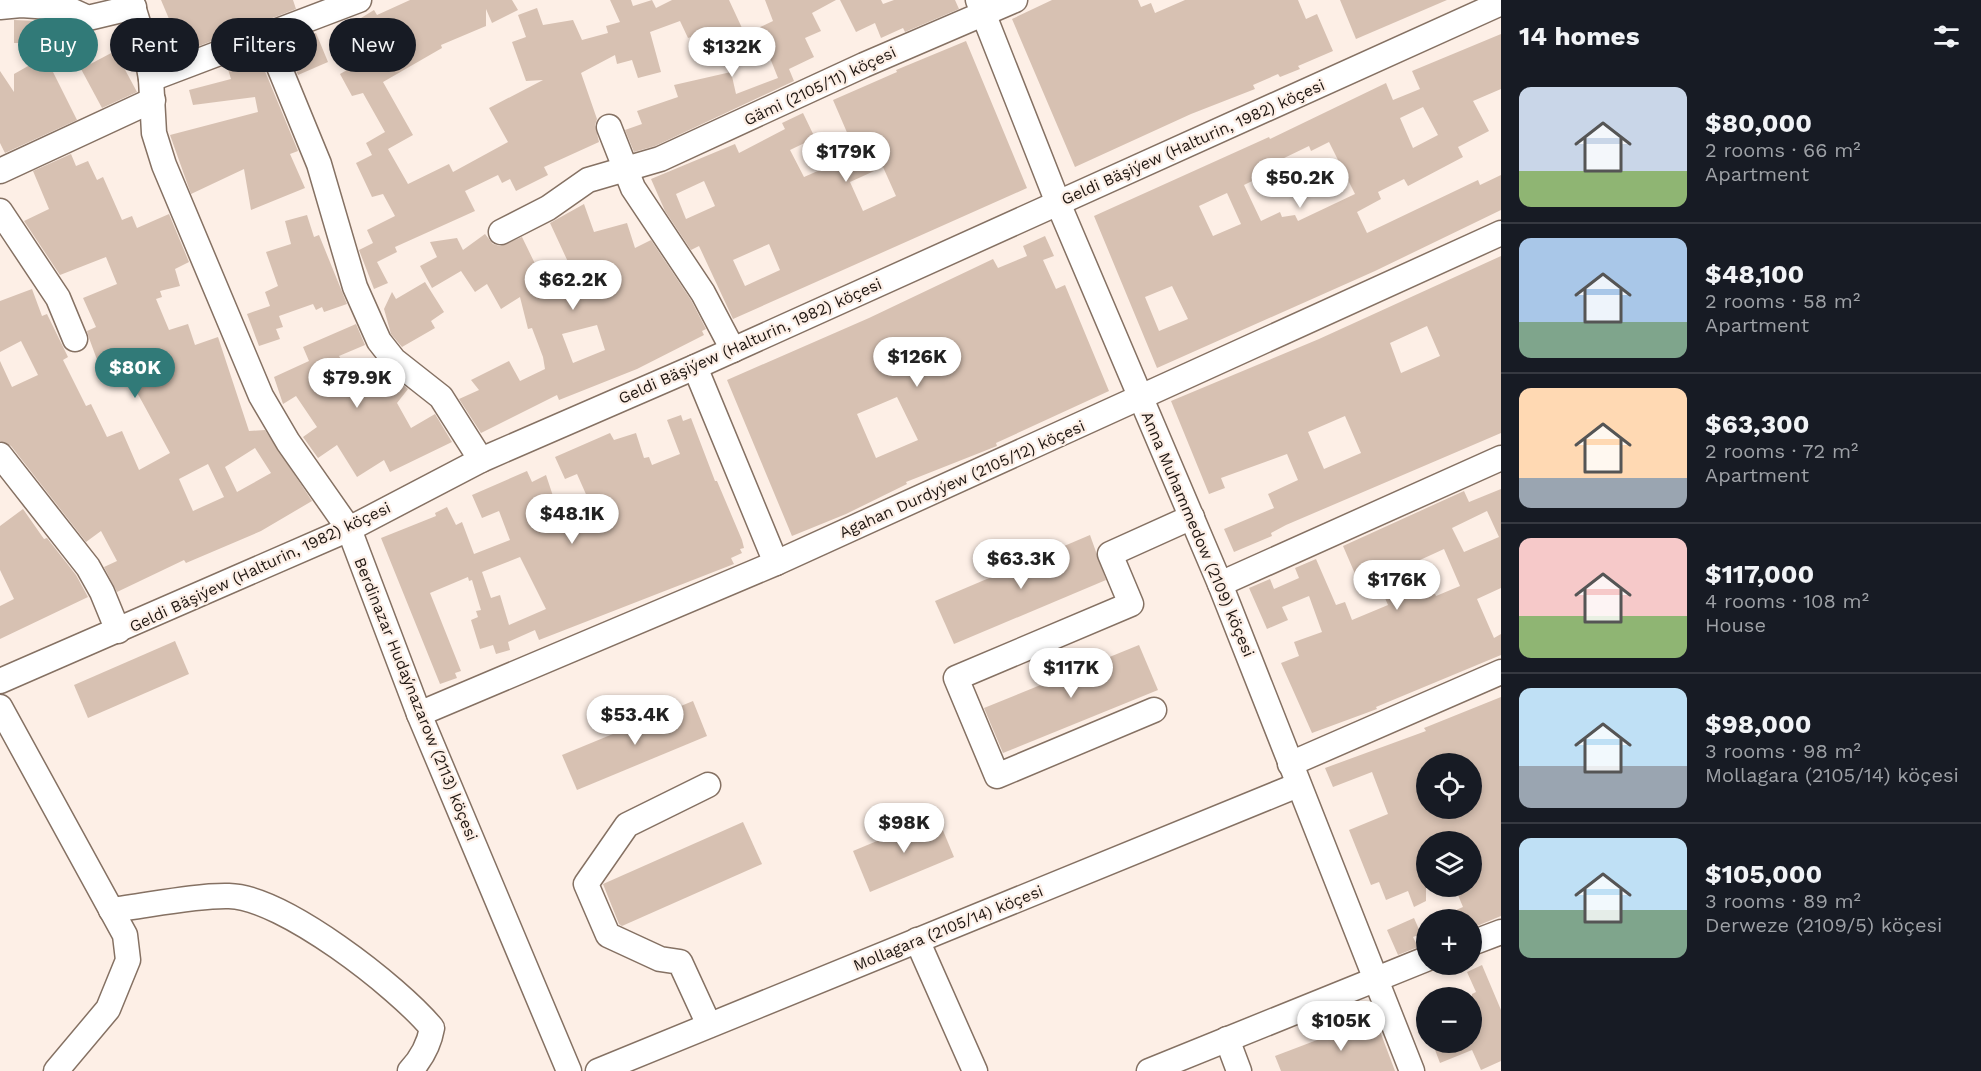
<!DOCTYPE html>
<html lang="en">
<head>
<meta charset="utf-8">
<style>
  body { margin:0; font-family:"Work Sans",sans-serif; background:#20242c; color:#f1f3f6; height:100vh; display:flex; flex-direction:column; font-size:22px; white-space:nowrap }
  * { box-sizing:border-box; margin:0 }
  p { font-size:20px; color:#9ea1a6 }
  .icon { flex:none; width:33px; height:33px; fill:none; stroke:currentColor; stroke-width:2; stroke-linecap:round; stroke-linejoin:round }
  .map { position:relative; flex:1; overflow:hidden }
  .details { display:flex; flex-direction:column; background:#171b24; width:480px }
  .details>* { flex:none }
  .guide { position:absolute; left:18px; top:18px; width:570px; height:54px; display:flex; gap:12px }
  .controls { position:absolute; left:1416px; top:753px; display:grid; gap:12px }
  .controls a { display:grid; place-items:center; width:66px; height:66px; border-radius:50%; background:#171b24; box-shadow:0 3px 9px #0003; font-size:30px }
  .price { position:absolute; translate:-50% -51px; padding:0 14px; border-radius:21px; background:#fff; color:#222; font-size:20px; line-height:39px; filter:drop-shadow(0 2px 3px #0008) }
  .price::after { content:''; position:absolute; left:50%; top:36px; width:18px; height:14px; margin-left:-9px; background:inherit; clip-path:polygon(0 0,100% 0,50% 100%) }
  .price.active { background:#317a78; color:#fff }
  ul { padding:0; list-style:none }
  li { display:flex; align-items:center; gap:18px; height:150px; padding:0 18px }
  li+li { border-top:2px solid #363941 }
  li span { display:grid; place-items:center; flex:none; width:168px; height:120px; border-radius:12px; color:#555 }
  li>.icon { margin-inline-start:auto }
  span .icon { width:72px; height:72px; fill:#fffc; stroke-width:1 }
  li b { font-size:26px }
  h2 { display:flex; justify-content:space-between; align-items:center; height:72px; padding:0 18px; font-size:26px }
  .pill { padding:0 21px; border-radius:27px; background:#171b24; box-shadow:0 3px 9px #0003; font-size:21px; line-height:54px }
  .pill.active { background:#317a78; color:#fff }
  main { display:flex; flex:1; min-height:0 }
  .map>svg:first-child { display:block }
  .building { fill:#d7c1b2; fill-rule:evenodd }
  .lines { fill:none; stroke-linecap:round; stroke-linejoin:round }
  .minor-casing { stroke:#857163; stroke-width:27 }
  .minor { stroke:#fff; stroke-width:24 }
  .labels { text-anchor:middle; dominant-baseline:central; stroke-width:4.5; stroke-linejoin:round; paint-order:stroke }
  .street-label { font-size:16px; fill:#1f1712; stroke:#fdefe6 }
</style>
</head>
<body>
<main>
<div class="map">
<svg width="1501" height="1071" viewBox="0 0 1501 1071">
  <rect width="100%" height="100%" fill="#fdefe6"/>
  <g class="building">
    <polygon points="161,0 293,0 296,9 183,52"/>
    <polygon points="410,0 512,0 518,10 492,23 486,9 486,26 441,45 442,48 383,82 413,135 388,149 408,184 449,164 453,172 508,142 489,108 543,80 526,81 512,42 526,37 518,15 537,8 543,25 573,20 582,40 608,33 606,26 620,22 610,0 631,0 633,6 652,0 656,8 672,0 729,0 742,28 723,37 718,28 688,38 680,21 650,32 661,72 638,78 632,60 617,64 615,55 581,73 597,119 595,125 599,142 544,167 548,175 516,191 510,179 502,183 498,175 465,191 475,211 395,247 397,252 377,262 388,283 374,289 359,250 373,243 367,230 395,216 383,194 372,197 356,163 372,155 366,143 385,132 363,93 352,96 340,74 368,58 348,26 374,10 377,15"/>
    <polygon points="765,0 836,0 812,13 821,31 805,38 814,57 789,69 794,81 655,146 634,152 625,130 642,124 637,111 678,97 674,85 731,72 736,94 778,78 758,28 773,21"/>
    <polygon points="840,0 881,0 883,4 894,0 955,0 959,9 905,32 903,28 881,38 875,23 856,32"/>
    <polygon points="1052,0 1138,0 1141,7 1151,3 1155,13 1185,0 1298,0 1306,19 1317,14 1333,51 1298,66 1300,69 1280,77 1278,74 1253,85 1255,89 1191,114 1075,167 1012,19"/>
    <polygon points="1340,0 1447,0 1356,39"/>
    <polygon points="14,20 62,22 72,26 84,54 52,70 77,120 5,153 0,143 0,71 14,92 14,74 67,44 14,43"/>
    <polygon points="316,33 328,62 298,75 285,43"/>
    <path d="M1501 34V89L1473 101 1489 131 1458 147 1463 157 1408 186 1404 179 1378 192 1381 199 1357 212 1367 233 1478 180 1480 185 1501 175V210L1375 271 1157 368 1094 216 1269 137 1270 139 1386 83 1393 100 1420 89 1412 71ZM1423 107 1438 135 1413 148 1400 118ZM1329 142 1355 194 1298 221 1295 215 1282 217 1280 212 1261 221 1244 185 1283 166 1280 160 1309 146 1311 151ZM1227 193 1241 224 1213 236 1199 206ZM1172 286 1188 319 1159 331 1145 297Z"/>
    <path d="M966 41 1027 188 733 319 699 246 691 250 665 211 651 179 735 144 739 153 785 129 782 123 803 113 815 138 790 150 804 177 843 160 842 157 855 151 833 100 897 72 896 70ZM883 167 896 196 863 211 850 182ZM704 181 715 206 686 219 676 194ZM769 244 780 270 745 286 733 260Z"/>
    <polygon points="115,51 137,92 102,108 81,69"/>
    <polygon points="248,58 251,67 262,64 298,151 290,154 305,188 251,210 244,169 191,194 170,135 258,112 255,97 193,105 189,90 231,79 227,66"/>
    <path d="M71 154 76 166 88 161 97 180 103 177 122 220 132 216 137 228 169 214 189 262 175 269 180 286 160 291 162 297 156 299 169 330 188 324 195 345 218 337 249 431 265 430 312 501 261 531 186 563 184 560 117 592 104 567 117 561 101 531 86 542 11 446 0 441V361L12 387 38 375 21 341 0 352V301L32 289 42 316 47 314 68 357 63 360 86 406 91 404 107 437 122 431 139 470 170 453 127 374 106 384 89 338 87 331 96 327 83 298 117 284 106 257 60 275 24 221 49 209 33 171ZM255 448 271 473 237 492 225 467ZM208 464 224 497 193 511 179 479Z"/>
    <path d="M584 204 594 232 627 223 635 248 651 240 691 300 706 329 702 331 704 335 637 369 559 400 557 395 481 433 459 399 479 390 471 380 509 361 520 381 545 369 543 357 532 328 528 329 520 297 501 309 487 284 475 292 461 271 432 288 420 266 437 257 430 242 457 238 463 250 485 234 493 244 500 246 522 237 540 274 569 264 550 223ZM597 325 605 350 573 363 562 334Z"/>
    <polygon points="307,215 314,237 319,235 347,304 324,312 322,307 316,310 313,304 279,316 283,327 276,329 280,339 259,346 247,314 270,306 265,292 278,286 266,252 291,244 285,221"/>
    <path d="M1045 236 1054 256 1043 260 1056 289 1065 285 1109 391 996 443 997 446 906 482 907 484 846 514 792 536 727 380 869 318 993 259 998 268 1027 256 1023 246ZM897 397 918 440 876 458 857 414Z"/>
    <path d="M1501 256V433L1286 525 1271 533 1272 536 1234 552 1224 529 1274 508 1268 494 1298 480 1287 454 1221 478 1225 488 1209 494 1171 401 1319 339ZM1427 326 1440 356 1401 373 1390 343ZM1345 416 1361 453 1324 469 1308 432Z"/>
    <polygon points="425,282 444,312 431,321 435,328 402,347 391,334 384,309 392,292 396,299"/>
    <polygon points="356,324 365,345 339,356 359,388 383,369 408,389 397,403 411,428 435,414 452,442 390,472 384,460 357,477 337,445 318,458 303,437 317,427 296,396 283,404 274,377 309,361 303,347"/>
    <path d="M681 415 683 421 691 418 715 481H717L742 540 744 548 740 549 742 553 731 558 734 564 539 640 535 630 508 642 510 650 496 654 493 645 480 649 471 620 478 617 476 611 481 610 472 580 469 581 468 577 430 593 461 671 455 673 457 678 440 684 381 538 436 516 435 513 447 507 456 525 462 522 474 554 510 540 499 511 482 518 472 495 527 471 532 482 546 475 562 523 593 510 577 474 565 479 555 457 610 433 614 440 636 433 644 458 649 457 652 465 680 454 667 420ZM520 557 546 609 509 625 500 595 491 598 482 572Z"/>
    <path d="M1501 489V588L1477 599 1494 638 1501 634V655L1376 707 1377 709 1312 733 1281 663 1299 656 1294 642 1322 632 1309 596 1282 607 1288 620 1267 629 1249 588 1270 579 1274 589 1299 578 1295 568 1316 559 1336 605 1345 602 1352 620 1388 605 1375 575 1359 583 1343 546 1464 491 1469 502ZM1487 511 1499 537 1464 552 1452 528ZM1444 549 1460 586 1436 596 1420 560Z"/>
    <polygon points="23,509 44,539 47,538 76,575 88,597 0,639 0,606 14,599 0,570 0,526"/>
    <polygon points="1090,535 1106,580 954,644 935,601"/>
    <polygon points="175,641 189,674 88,718 74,685"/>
    <polygon points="1139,645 1158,690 1003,753 984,708"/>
    <path d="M1501 697V916L1472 928V920H1433L1463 907 1458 895 1462 894 1461 890 1472 886V842H1426V901L1414 907 1408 891 1386 900 1379 882 1371 885 1349 830 1388 814 1372 772 1333 787 1325 768 1426 731 1424 728ZM1426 764H1472V808H1426Z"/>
    <polygon points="693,701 707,736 577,790 562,755"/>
    <polygon points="937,816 954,857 870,892 853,851"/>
    <polygon points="743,822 762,864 622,926 619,924 603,884"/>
    <polygon points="1414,918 1421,934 1413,937 1418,947 1398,955 1387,930"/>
    <polygon points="1482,965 1501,1010 1501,1061 1481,1070 1472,1050 1440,1063 1432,1042 1472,1042 1472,994 1476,992 1467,972"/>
    <polygon points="1375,1018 1395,1071 1281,1071 1275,1056"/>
  </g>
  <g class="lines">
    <defs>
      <g id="minor">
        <polyline points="131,0 145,45 151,79 154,133 164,165 261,396 288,442 349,529 419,714 569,1071"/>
        <polyline points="978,0 1058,203 1220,584 1412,1071"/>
        <polyline points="0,7 21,5 66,8 88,18 134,7"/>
        <polyline points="266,35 319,164 355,287 379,341 394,360 441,397 481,460"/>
        <polyline points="151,79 359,0"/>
        <polyline points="609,127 633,188 703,293 733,350"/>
        <polyline points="0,171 153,100"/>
        <polyline points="0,211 58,298 75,339"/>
        <polyline points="501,232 548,208 588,180 660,159 864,65 1015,0"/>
        <polyline points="695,367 776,563"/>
        <polyline points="0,455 88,567 102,592 118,631"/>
        <polyline points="1220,584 1501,458"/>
        <polyline points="0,681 349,529 481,460 695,367 1501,3"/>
        <polyline points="0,707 125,935 128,960 108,1009 56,1071"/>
        <polyline points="1154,710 997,776 956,678 1131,604 1110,554 1192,517"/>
        <polyline points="419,714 776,563 1501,233"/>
        <polyline points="1290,764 1501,672"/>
        <polyline points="708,785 627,825 586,884 608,935 660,959 680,962 709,1025"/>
        <path d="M111 910C146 906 195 895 229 896 283 897 398 987 432 1028 429 1045 422 1058 410 1071"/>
        <polyline points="917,940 975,1071"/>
        <polyline points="1472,943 1501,932"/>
        <polyline points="1227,1039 1239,1071"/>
        <polyline points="598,1071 1298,785"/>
        <polyline points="1149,1071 1426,959"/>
      </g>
    </defs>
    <use href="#minor" class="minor-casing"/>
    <use href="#minor" class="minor"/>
  </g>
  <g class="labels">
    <g class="street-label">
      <text transform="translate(820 86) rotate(-25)">Gämi (2105/11) köçesi</text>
      <text transform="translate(1193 142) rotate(-24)">Geldi Bäşiýew (Halturin, 1982) köçesi</text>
      <text transform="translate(750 341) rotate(-24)">Geldi Bäşiýew (Halturin, 1982) köçesi</text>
      <text transform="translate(962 479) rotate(-24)">Agahan Durdyýew (2105/12) köçesi</text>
      <text transform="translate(1198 534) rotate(67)">Anna Muhammedow (2109) köçesi</text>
      <text transform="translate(260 567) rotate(-25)">Geldi Bäşiýew (Halturin, 1982) köçesi</text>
      <text transform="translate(416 699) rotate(68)">Berdinazar Hudaýnazarow (2113) köçesi</text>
      <text transform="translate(948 928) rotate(-22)">Mollagara (2105/14) köçesi</text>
    </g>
  </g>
</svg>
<div class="controls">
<a><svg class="icon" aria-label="locate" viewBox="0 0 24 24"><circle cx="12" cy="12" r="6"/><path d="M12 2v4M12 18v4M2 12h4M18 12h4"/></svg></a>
<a><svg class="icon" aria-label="layers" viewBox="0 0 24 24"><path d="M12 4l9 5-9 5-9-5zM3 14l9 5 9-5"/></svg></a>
<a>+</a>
<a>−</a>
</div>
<b class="price" style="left:732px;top:78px">$132K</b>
<b class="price" style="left:846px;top:183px">$179K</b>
<b class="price" style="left:1300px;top:209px">$50.2K</b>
<b class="price" style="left:573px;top:311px">$62.2K</b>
<b class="price" style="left:917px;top:388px">$126K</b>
<b class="price active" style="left:135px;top:399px">$80K</b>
<b class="price" style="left:357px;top:409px">$79.9K</b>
<b class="price" style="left:572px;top:545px">$48.1K</b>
<b class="price" style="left:1021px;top:590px">$63.3K</b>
<b class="price" style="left:1397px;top:611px">$176K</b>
<b class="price" style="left:1071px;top:699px">$117K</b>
<b class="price" style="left:635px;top:746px">$53.4K</b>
<b class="price" style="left:904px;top:854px">$98K</b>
<b class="price" style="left:1341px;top:1052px">$105K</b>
<div class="guide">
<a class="pill active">Buy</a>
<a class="pill">Rent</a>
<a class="pill">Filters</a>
<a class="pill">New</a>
</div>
</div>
<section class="details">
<h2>14 homes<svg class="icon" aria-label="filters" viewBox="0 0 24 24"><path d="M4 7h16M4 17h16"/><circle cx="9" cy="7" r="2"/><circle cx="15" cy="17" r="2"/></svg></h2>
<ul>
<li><span style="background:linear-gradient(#c9d6e8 70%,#8fb573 0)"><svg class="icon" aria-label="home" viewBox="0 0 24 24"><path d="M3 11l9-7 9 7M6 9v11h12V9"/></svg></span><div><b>$80,000</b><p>2 rooms · 66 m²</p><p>Apartment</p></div></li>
<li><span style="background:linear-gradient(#a9c7e8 70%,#7fa58c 0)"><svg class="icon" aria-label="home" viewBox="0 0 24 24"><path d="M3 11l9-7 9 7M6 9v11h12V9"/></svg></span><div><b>$48,100</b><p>2 rooms · 58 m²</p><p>Apartment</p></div></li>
<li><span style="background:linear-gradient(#ffd9b3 75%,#9aa5b1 0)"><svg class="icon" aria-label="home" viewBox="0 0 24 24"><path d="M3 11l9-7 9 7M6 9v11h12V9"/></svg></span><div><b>$63,300</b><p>2 rooms · 72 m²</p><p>Apartment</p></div></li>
<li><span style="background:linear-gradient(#f6c9c9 65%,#8fb573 0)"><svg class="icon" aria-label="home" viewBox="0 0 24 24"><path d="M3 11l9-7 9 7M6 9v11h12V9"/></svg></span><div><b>$117,000</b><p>4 rooms · 108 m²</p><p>House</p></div></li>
<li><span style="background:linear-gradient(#bfe0f5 65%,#9aa5b1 0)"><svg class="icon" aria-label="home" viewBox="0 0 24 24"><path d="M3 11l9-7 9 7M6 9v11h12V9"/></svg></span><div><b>$98,000</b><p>3 rooms · 98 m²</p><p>Mollagara (2105/14) köçesi</p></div></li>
<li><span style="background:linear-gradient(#bfe0f5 60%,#7fa58c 0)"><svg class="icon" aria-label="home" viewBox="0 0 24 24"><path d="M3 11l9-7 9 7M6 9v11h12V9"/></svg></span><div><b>$105,000</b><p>3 rooms · 89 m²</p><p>Derweze (2109/5) köçesi</p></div></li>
</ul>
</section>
</main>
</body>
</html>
